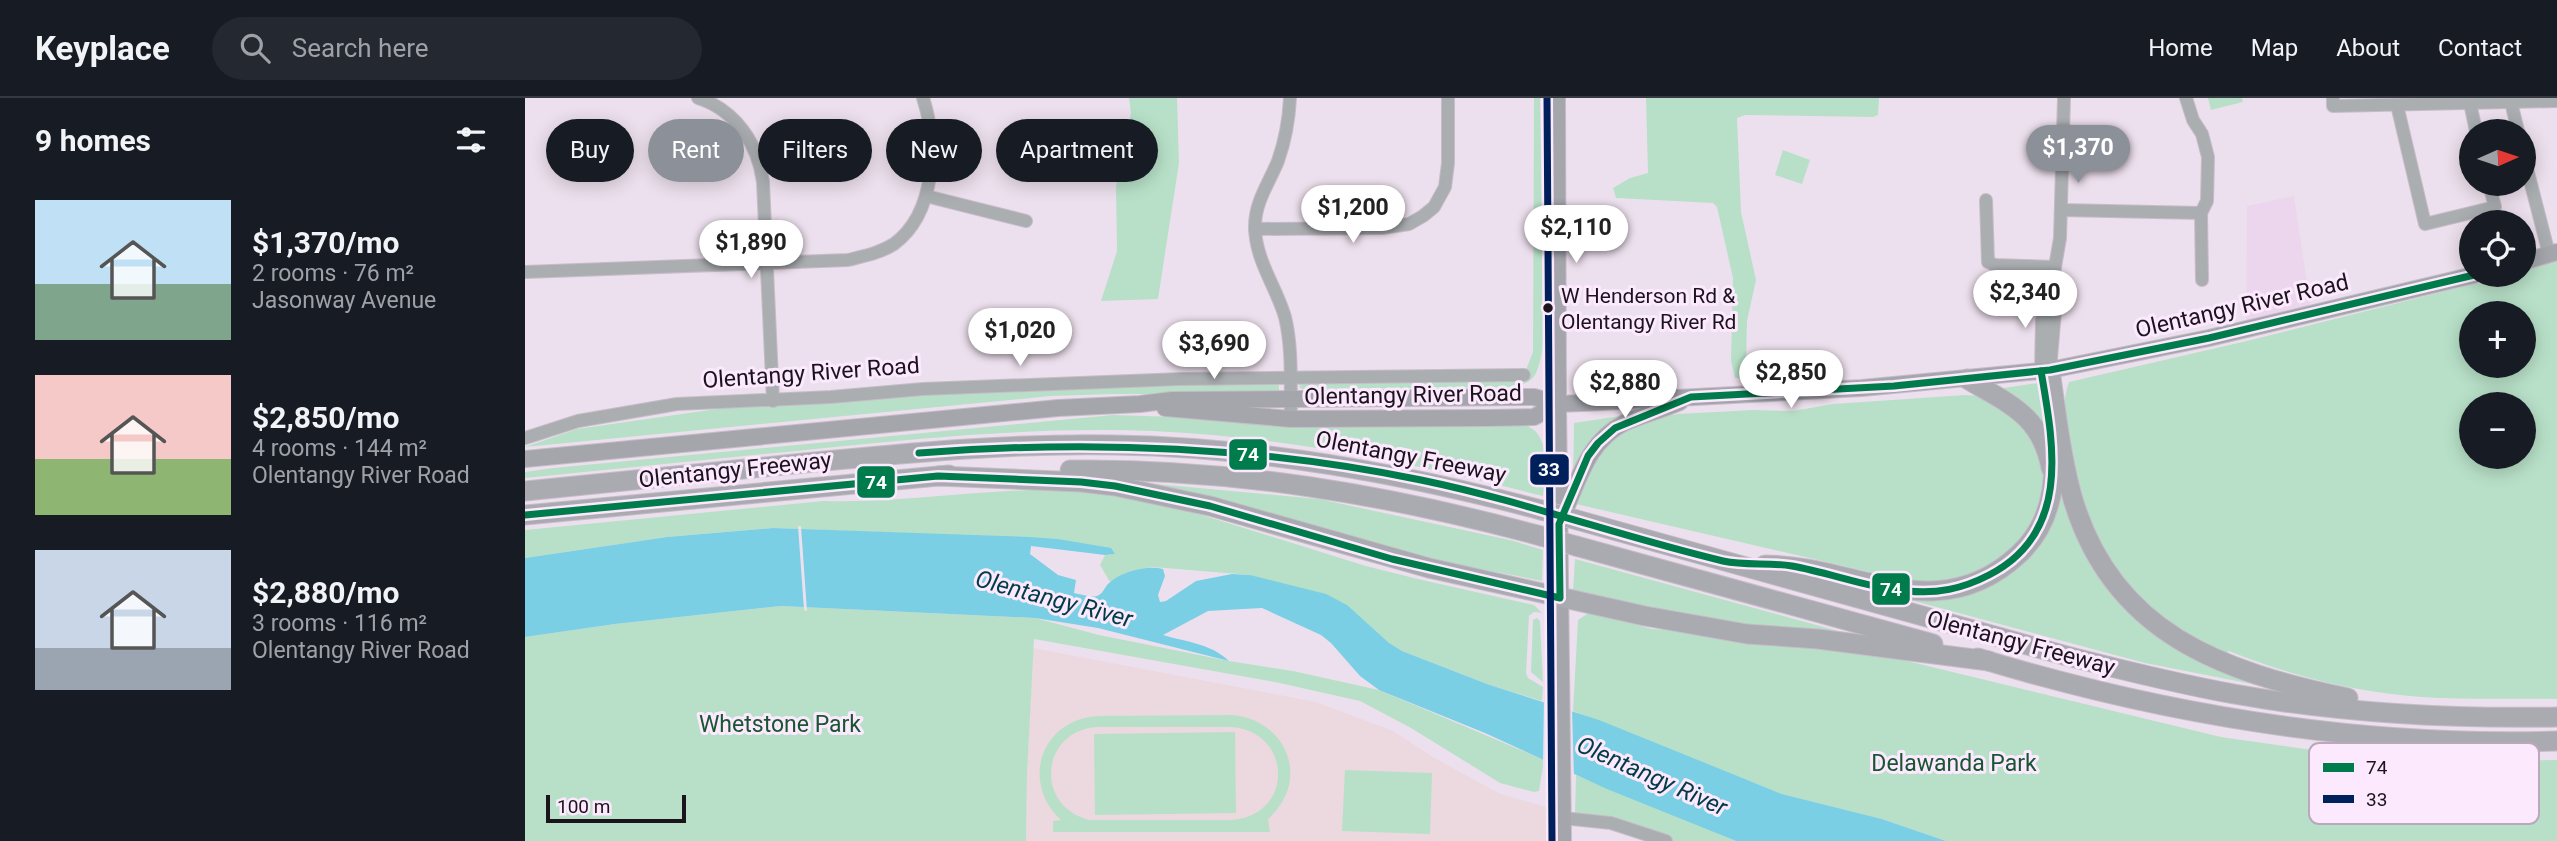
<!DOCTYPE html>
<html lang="en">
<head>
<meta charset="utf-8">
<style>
  body { margin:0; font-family:Roboto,sans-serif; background:#242831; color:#f1f3f6; height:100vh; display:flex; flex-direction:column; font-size:26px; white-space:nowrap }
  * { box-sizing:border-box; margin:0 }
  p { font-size:23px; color:#9ea1a6 }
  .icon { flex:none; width:38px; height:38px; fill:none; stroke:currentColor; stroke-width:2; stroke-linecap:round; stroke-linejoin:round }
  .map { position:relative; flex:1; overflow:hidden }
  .drawer { display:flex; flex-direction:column; background:#171b24; width:525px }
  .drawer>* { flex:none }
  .guide { position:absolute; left:21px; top:21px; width:665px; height:63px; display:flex; gap:14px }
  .needle { width:46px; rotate:87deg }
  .fabs { position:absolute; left:1934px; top:21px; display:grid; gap:14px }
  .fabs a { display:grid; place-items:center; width:77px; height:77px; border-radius:50%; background:#171b24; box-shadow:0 4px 18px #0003; font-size:35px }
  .scale { position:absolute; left:21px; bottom:18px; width:140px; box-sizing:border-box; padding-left:7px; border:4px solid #1c141d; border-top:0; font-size:19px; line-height:24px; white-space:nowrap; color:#1c141d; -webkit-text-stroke:5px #fce9fe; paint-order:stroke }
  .price { position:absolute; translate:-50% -60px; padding:0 16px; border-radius:24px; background:#fff; color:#222; font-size:23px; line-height:46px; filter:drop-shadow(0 2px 4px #0008) }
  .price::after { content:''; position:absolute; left:50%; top:42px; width:21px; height:16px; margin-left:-10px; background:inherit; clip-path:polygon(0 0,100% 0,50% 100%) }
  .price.selected { background:#8c9099; color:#fff }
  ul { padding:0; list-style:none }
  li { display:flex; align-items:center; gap:21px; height:175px; padding:0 35px }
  li span { display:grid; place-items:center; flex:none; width:196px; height:140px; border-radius:0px; color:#555 }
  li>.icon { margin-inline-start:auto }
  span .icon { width:84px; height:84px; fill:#fffc; stroke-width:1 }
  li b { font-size:30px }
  h2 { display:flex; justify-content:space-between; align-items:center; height:84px; padding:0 35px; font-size:30px }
  .pill { padding:0 24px; border-radius:32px; background:#171b24; box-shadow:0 4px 18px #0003; font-size:24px; line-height:63px }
  .pill.selected { background:#8c9099; color:#fff }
  header { display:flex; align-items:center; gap:42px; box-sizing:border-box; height:98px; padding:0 35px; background:#171b24; border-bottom:2px solid #363941 }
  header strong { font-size:33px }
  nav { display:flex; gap:38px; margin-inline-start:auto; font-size:24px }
  .search { width:490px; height:63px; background:#242831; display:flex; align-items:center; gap:18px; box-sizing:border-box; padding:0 24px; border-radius:38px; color:#9ea1a6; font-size:26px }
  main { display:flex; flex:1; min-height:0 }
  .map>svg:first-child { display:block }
  .built { fill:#ecd6ed }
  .education { fill:#ecd8df }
  .green { fill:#b8e0c8; fill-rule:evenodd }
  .water { fill:#7acfe5 }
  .pier { fill:#ede0ee }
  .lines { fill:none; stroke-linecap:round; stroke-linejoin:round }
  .minor-casing { stroke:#c7bcc8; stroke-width:14 }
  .major-casing { stroke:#c7bcc8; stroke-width:18 }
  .highway-casing { stroke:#c7bcc8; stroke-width:21 }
  .minor { stroke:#abaeb1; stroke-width:12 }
  .major { stroke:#a4a6ac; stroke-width:16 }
  .highway { stroke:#aaaab1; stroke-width:19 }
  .highway-bridge-casing { stroke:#c7bcc8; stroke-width:21; stroke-linecap:butt }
  .highway-bridge { stroke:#aaaab1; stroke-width:19 }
  .bus-1-casing { stroke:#fce9fe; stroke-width:12 }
  .bus-2-casing { stroke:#fce9fe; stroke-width:12 }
  .bus-1 { stroke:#007b4b; stroke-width:7 }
  .bus-2 { stroke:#00205b; stroke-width:7 }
  .bus-dot { fill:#1c141d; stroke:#fce9fe; stroke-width:2.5 }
  .labels { text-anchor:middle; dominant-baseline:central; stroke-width:6; stroke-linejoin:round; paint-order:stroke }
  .bus-label { font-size:21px; fill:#1c141d; stroke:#fce9fe; text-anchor:start }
  .street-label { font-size:23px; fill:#1c141d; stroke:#fce9fe }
  .park-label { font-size:23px; fill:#185632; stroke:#fce9fe }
  .water-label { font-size:24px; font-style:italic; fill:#003c47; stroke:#fce9fe }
  .key { fill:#fce9fe; stroke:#b9a9ba; stroke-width:2 }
  .key-label { font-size:19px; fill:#1c141d }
  .line-badge { stroke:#fce9fe; stroke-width:2.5 }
  .badge-label { font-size:19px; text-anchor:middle; font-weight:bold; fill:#fff }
</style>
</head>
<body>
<header>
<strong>Keyplace</strong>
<div class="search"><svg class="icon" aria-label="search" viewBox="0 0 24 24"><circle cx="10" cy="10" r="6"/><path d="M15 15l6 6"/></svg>Search here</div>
<nav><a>Home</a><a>Map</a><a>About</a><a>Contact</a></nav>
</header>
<main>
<section class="drawer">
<h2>9 homes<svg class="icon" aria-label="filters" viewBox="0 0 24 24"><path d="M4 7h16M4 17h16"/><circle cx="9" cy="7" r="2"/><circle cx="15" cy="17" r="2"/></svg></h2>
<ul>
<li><span style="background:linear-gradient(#bfe0f5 60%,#7fa58c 0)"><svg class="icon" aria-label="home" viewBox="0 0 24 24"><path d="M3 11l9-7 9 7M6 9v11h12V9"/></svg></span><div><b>$1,370/mo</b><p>2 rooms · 76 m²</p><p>Jasonway Avenue</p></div></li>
<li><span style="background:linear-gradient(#f6c9c9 60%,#8fb573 0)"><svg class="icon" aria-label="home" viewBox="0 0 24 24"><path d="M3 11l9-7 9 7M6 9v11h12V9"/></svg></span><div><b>$2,850/mo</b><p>4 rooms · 144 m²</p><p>Olentangy River Road</p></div></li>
<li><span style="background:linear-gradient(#c9d6e8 70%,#9aa5b1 0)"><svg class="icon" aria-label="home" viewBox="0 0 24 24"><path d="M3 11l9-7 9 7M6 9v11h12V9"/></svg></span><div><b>$2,880/mo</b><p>3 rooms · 116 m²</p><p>Olentangy River Road</p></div></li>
</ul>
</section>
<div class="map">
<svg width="2032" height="743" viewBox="0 0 2032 743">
  <rect width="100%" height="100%" fill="#ede0ee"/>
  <polygon class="built" points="1769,98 1786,211 1721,225 1722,108"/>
  <polygon class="education" points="508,550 791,604 868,633 908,659 975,696 1022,709 1025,743 501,743 502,676"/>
  <g class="green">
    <polygon points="604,0 652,0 654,65 633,201 576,203 592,153 591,89 606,15"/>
    <path d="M1009 0H1015C1016 56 1017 112 1018 168 1018 195 1023 251 1011 275 1006 286 995 287 984 289L777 291 774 289 778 284 999 277 1008 254Z"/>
    <polygon points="1121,0 1354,0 1353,17 1348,19 1220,17 1212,20 1216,114 1231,182 1222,223 1221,264 1218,280 1210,280 1206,262 1208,180 1192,109 1188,105 1091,100 1088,90 1105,80 1123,75"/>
    <polygon points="1683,0 1717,0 1718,4 1686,12"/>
    <polygon points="1258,52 1285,62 1277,86 1250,77"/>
    <path d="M2032 162V601C1987 600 1942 602 1897 599 1830 594 1766 578 1704 553L1698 558C1632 528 1576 471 1555 400 1550 385 1549 368 1546 352 1542 326 1535 309 1544 284L1726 242 1984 177H1998L1999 172ZM1946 215H1998V268H1946ZM1946 306H1998V359H1946Z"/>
    <polygon points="750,285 754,287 754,293 747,296 589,296 526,298 0,349 52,331 248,303 512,291"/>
    <polygon points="1513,285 1520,331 1472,291"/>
    <polygon points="1440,297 1456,298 1470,303 1509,335 1522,383 1511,423 1481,461 1436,483 1390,487 1358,477 1051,406 1059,376 1087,337 1127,320 1153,316 1228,312 1268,313 1308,306"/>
    <polygon points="1108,316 1048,386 1049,325"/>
    <path d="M588 317 652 319 739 327 997 326 1004 327V329C1025 338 1022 378 1018 398 889 365 760 339 627 333 518 329 409 339 300 350 200 360 100 370 0 380V374L28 370Z"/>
    <polygon points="1536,384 1603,505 1734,583 1732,587 1620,565 1389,503 1389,498 1475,478"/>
    <polygon points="631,386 794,401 985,442 1018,452 1017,483 951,470 913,465 631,390"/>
    <path d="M509 392 580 395 642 406 841 468 897 482 1009 507 1017 515 1009 514 1004 518 1001 575 1003 580 1018 589 1017 603 962 586 877 553 725 477 628 469 609 473 585 484 575 467 580 457 590 456 533 441 248 430 142 439 0 460V432L298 403C368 405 439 394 509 392Z"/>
    <polygon points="1050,461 1328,537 1230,532 1048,493"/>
    <polygon points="256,508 510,520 574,537 704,563 768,573 854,592 1019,662 1014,693 1009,694 975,685 886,630 835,603 750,584 509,541 502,676 501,743 0,743 0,539 90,526"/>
    <polygon points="1068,512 1077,512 1097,523 1127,531 1166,533 1374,561 1696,639 1802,654 1874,659 1940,663 2032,662 2032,743 1421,743 1357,721 1257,696 1048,613 1053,522"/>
    <polygon points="1012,520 1015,523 1018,584 1006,574 1008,522"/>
    <path d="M572 618 707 617C763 622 786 683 743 721L745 734H528V723L536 722C495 684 516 622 572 618ZM707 629C769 635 768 718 707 722H565C509 709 515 633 572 629Z"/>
    <polygon points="710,634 711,715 570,717 569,636"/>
    <polygon points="820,672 907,675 905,736 817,733"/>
    <polygon points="1051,677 1211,743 1130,743 1050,715"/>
  </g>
  <path class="water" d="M248 430 505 439 533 441 586 450 590 456 580 457 506 448 505 456 533 477 551 482 549 495C556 496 565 500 572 498 578 496 579 490 583 486 595 474 622 467 638 471L640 478 633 497 635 504 641 503 671 483 707 476 725 477 801 496 822 507 864 545 877 553 962 586 1074 622 1257 696 1357 721 1421 743H1211L1082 691 960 635 854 592 835 578 806 545 796 537 737 510 683 513 638 537C661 544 685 545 704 563L573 530 510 520 256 508 90 526 0 539V460L142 439Z"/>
  <g class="pier">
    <polygon points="273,428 276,428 282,513 279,512"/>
    <polygon points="1019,600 1047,610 1049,680 1018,666"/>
  </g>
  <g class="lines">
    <defs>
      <g id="minor">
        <path d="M173 0C211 12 233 46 238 84L248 303"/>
        <path d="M765 0C764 21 760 43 753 63 744 85 730 104 730 128 730 162 751 188 760 219 768 252 765 288 766 321"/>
        <polyline points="1661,0 1668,22 1677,36 1683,59 1682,103 1676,115 1677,182"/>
        <polyline points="1808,0 1808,8 2032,3"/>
        <polyline points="1985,0 1993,33"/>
        <polyline points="1945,5 1951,33"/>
        <polyline points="1872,7 1900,126 1970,109 1964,86"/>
        <polyline points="1998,55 2024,156"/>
        <polyline points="401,98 501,123"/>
        <polyline points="1461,102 1463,164 1470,167 1530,169"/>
        <polyline points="1536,112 1676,115"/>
        <polyline points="730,131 857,130 884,126 898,118 909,109 920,89 923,65 923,0"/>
        <path d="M0 174 323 162C339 158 355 155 369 146 411 115 413 45 398 0"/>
        <polyline points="1525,272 1532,190 1531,177"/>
        <polyline points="1516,273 1517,223 1522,192 1530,169 1535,140 1539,0"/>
        <polyline points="0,340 53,323 152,306 306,299 398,291 656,281 999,277"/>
        <polyline points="1038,720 1086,725 1141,743"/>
      </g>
      <g id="major">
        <polyline points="1032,0 1033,306 1038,743"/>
        <polyline points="1998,164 2032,154"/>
        <polyline points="640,310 766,321 963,320 1009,319 1033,306"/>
        <polyline points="0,361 533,310 615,306 647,302 1009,299 1033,306 1058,305 1337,290 1525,272 1684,240 1949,177"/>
        <path d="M1035 423C1053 387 1060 345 1099 325 1117 317 1137 312 1155 304"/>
      </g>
      <g id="highway">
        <path d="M1525 272C1531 314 1536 358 1547 398 1586 535 1697 574 1823 600"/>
        <path d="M1442 281C1484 306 1516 317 1526 370"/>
        <path d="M545 372C707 370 860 396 1016 438"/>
        <polyline points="413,378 556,384 590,388 685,408 904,470 1120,518 1222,536 1293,541 1464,563"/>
        <path d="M0 393C93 383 186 374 279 365 382 355 485 345 589 347 734 349 877 375 1016 412"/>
        <polyline points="0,417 424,377"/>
        <path d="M1052 422 1542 558C1597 572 1653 586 1709 596 1815 615 1924 621 2032 619"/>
        <polyline points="1051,448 1408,546"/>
        <path d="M1240 467C1330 467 1413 532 1494 456 1523 429 1531 393 1528 354"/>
        <path d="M1453 560C1640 617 1836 649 2032 643"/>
      </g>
    </defs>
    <use href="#minor" class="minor-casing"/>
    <use href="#major" class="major-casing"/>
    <use href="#highway" class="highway-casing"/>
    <use href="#minor" class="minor"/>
    <use href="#major" class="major"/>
    <use href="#highway" class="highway"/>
    <defs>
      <g id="highway-bridge">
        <polyline points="1016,412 1052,422"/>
        <polyline points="1016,438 1051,448"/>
      </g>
    </defs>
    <use href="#highway-bridge" class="highway-bridge-casing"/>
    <use href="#highway-bridge" class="highway-bridge"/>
    <defs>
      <g id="bus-1">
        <path d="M394 355C562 342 731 348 896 382 998 403 1097 439 1198 463 1221 468 1244 464 1267 468 1306 475 1343 490 1382 493 1412 496 1437 491 1464 477 1546 435 1529 348 1516 273"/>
        <polyline points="0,417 413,378 556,384 590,388 685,408 867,461 1035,500 1034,426 1063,358 1073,345 1090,330 1166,299 1369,288 1525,272 1684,240 1949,177"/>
      </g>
      <polyline id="bus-2" points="1022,0 1027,743"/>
    </defs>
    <use href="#bus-1" class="bus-1-casing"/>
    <use href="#bus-2" class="bus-2-casing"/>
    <use href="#bus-1" class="bus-1"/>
    <use href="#bus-2" class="bus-2"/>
  </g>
  <circle class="bus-dot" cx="1023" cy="210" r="6"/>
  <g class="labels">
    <g class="bus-label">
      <text x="1036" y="198">W Henderson Rd &amp;<tspan x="1036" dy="26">Olentangy River Rd</tspan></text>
    </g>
    <g class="street-label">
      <text transform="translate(1717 208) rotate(-13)">Olentangy River Road</text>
      <text transform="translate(286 275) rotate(-4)">Olentangy River Road</text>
      <text transform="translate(888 297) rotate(-1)">Olentangy River Road</text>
      <text transform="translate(886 359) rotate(11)">Olentangy Freeway</text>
      <text transform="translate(210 372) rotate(-6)">Olentangy Freeway</text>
      <text transform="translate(1496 545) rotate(15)">Olentangy Freeway</text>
    </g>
    <g class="park-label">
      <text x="255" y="626">Whetstone Park</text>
      <text x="1429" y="665">Delawanda Park</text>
    </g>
    <g class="water-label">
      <text transform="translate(529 501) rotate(15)">Olentangy River</text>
      <text transform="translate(1127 678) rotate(24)">Olentangy River</text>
    </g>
  </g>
  <rect x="1784" y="645" width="230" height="81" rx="10" class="key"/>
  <rect x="1798" y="665" width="31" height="9" fill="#007b4b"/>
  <rect x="1798" y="697" width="31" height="8" fill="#00205b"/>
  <g class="key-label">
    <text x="1841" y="676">74</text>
    <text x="1841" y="708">33</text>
  </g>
  <g class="line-badge">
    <rect x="703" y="340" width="40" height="33" rx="7" fill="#007b4b"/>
    <rect x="1004" y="355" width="41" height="33" rx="7" fill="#00205b"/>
    <rect x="331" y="367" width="40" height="34" rx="7" fill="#007b4b"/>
    <rect x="1346" y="474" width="40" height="34" rx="7" fill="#007b4b"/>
  </g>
  <g class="badge-label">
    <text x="723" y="363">74</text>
    <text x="1024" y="378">33</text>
    <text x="351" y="391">74</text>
    <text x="1366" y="498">74</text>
  </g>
</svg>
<div class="fabs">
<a><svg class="needle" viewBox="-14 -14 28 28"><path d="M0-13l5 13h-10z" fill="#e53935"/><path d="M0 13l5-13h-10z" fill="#9ea1a6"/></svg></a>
<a><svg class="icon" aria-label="locate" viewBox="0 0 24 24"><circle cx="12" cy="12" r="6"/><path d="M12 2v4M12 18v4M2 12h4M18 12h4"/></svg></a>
<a>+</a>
<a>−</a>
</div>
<div class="scale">100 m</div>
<b class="price selected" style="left:1553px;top:87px">$1,370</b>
<b class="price" style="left:828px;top:147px">$1,200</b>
<b class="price" style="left:1051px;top:167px">$2,110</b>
<b class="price" style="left:226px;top:182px">$1,890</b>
<b class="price" style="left:1500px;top:232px">$2,340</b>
<b class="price" style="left:495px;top:270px">$1,020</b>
<b class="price" style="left:689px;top:283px">$3,690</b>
<b class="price" style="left:1266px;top:312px">$2,850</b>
<b class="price" style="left:1100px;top:322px">$2,880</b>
<div class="guide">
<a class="pill">Buy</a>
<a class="pill selected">Rent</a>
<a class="pill">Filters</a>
<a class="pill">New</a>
<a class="pill">Apartment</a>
</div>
</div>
</main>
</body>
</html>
